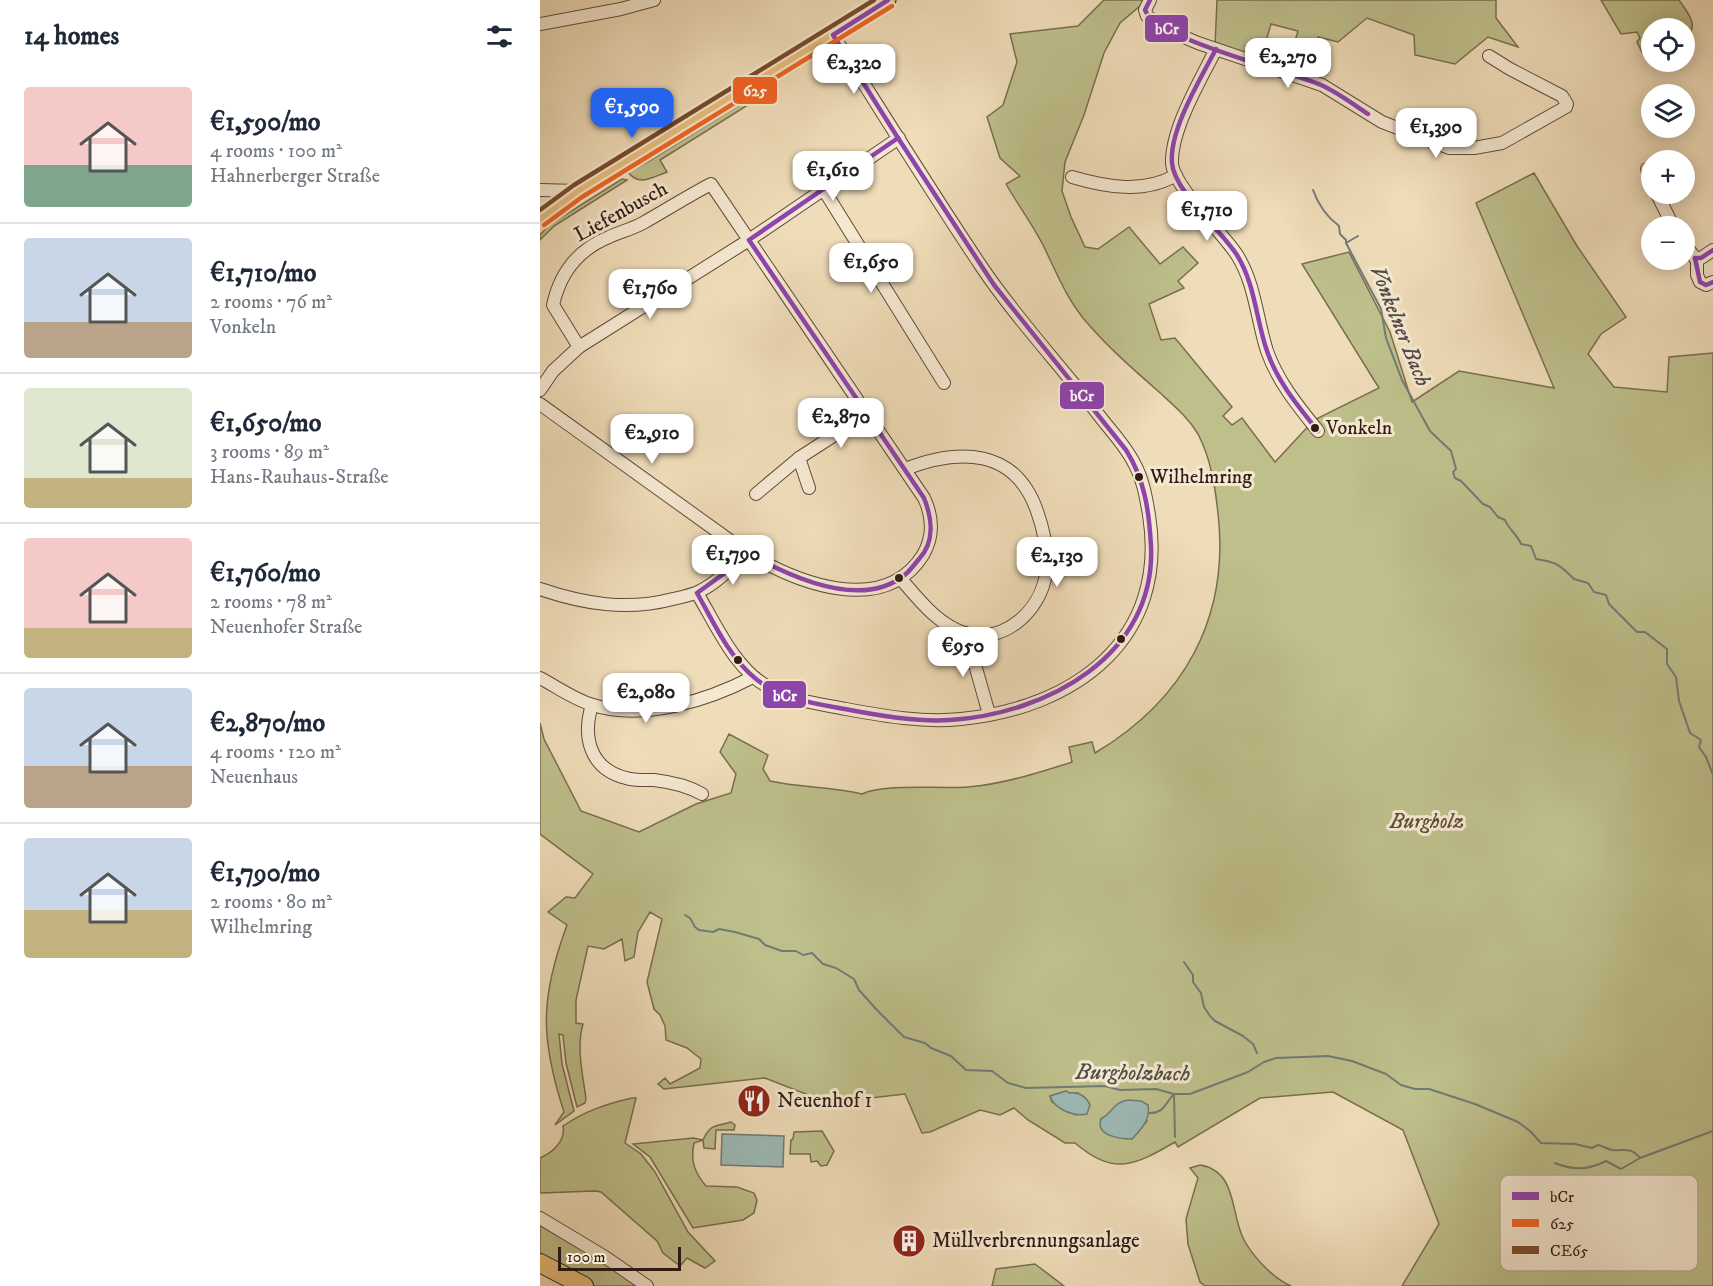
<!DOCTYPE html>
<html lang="en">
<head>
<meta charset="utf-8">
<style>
  body { margin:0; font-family:"IM FELL DW Pica",serif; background:#f6f6f7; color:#1f2937; height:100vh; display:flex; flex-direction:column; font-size:22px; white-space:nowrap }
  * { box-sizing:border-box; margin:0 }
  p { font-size:20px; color:#747a83 }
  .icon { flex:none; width:33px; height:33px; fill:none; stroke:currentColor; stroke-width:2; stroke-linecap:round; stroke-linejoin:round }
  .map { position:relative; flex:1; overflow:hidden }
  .side { display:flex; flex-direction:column; background:#fff; width:540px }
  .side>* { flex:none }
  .tools { position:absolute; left:1101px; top:18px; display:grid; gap:12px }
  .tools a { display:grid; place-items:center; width:54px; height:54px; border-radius:50%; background:#fff; box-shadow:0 3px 15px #0003; font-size:30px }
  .scale { position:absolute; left:18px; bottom:15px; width:123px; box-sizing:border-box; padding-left:6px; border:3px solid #311c14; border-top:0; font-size:16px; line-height:21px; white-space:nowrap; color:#311c14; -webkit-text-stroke:4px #f5e8d1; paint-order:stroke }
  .price { position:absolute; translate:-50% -51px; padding:0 14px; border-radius:12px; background:#fff; color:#222; font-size:20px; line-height:39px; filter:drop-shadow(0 2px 3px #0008) }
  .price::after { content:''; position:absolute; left:50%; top:36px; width:18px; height:14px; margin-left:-9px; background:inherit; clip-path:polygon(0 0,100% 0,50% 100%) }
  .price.selected { background:#2563eb; color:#fff }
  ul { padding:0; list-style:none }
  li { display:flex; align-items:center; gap:18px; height:150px; padding:0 24px }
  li+li { border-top:2px solid #e0e1e3 }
  li span { display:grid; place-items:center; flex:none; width:168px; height:120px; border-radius:6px; color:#555 }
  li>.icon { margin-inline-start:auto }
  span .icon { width:72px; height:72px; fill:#fffc; stroke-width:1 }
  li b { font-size:26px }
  h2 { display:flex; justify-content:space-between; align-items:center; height:72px; padding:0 24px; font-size:26px }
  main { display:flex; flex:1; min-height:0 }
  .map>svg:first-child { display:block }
  .green { fill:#bebf8b; stroke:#786e50; stroke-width:1.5; fill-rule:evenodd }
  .water { fill:#9cbab6; stroke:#717b75; stroke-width:1.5 }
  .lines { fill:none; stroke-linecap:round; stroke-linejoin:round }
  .stream { stroke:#717b75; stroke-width:2 }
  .minor-casing { stroke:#604c3d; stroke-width:14 }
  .major-casing { stroke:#311c14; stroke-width:17 }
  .highway-casing { stroke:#311c14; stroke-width:20 }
  .minor { stroke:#f5e8d1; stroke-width:12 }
  .major { stroke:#e8be7c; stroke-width:15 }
  .highway { stroke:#e8be7c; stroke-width:18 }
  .bus-1-casing { stroke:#f5e8d1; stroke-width:9 }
  .bus-2-casing { stroke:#f5e8d1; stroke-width:9 }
  .bus-3-casing { stroke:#f5e8d1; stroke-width:9 }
  .bus-1 { stroke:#8e44ad; stroke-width:4.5 }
  .bus-2 { stroke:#f26522; stroke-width:4.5 }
  .bus-3 { stroke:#7a4b2a; stroke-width:4.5 }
  .bus-dot { fill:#311c14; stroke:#f5e8d1; stroke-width:2 }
  .labels { text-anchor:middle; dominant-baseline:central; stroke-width:6; stroke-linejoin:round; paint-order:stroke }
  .bus-label { font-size:20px; fill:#311c14; stroke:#f5e8d1; text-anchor:start }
  .street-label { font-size:21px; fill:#311c14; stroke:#f5e8d1 }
  .park-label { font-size:21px; font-style:italic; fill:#5b4d38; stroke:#f5e8d1 }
  .poi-label { font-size:21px; fill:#311c14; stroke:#f5e8d1; text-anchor:start }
  .water-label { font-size:22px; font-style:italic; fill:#514b45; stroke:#f5e8d1 }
  .key { fill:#f5e8d1; stroke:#baab98; stroke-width:1.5 }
  .key-label { font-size:16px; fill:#311c14 }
  .line-badge { stroke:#f5e8d1; stroke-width:2 }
  .badge-label { font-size:16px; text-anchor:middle; font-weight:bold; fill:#fff }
</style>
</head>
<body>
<main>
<section class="side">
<h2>14 homes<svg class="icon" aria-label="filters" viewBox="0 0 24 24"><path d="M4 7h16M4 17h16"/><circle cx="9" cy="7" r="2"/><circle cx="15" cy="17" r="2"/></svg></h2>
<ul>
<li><span style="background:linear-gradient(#f6c9c9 65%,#7fa58c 0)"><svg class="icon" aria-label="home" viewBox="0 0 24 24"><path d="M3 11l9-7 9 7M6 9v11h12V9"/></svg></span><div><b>€1,590/mo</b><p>4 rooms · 100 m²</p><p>Hahnerberger Straße</p></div></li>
<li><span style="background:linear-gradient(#c9d6e8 70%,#b9a48a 0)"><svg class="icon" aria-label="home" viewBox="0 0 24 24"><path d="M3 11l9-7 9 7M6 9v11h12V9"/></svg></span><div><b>€1,710/mo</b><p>2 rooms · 76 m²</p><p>Vonkeln</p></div></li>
<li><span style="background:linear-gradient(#dfe7d0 75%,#c2b280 0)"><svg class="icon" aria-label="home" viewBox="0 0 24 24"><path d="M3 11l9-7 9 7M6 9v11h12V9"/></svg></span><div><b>€1,650/mo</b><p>3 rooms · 89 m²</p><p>Hans-Rauhaus-Straße</p></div></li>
<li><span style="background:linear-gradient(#f6c9c9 75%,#c2b280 0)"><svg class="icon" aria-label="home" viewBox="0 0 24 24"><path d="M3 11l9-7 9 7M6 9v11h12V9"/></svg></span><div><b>€1,760/mo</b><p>2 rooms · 78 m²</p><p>Neuenhofer Straße</p></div></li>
<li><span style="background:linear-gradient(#c9d6e8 65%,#b9a48a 0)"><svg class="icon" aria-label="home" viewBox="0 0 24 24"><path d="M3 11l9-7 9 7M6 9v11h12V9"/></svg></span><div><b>€2,870/mo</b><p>4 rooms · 120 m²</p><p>Neuenhaus</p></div></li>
<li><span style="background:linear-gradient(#c9d6e8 60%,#c2b280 0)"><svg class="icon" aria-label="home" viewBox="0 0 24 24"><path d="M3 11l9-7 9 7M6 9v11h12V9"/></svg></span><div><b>€1,790/mo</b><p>2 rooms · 80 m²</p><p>Wilhelmring</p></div></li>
</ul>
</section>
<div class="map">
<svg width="1173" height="1286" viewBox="0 0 1173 1286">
  <rect width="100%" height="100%" fill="#efdcb8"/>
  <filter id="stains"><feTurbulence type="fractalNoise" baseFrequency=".00333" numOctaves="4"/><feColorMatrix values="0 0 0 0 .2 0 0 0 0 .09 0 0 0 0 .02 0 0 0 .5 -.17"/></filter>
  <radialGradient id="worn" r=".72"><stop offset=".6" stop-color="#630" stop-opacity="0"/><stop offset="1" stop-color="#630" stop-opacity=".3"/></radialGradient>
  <g class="green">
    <path d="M564 0H607L580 23 564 53 544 115 525 162 522 191 531 217 545 247 558 249 589 227 620 264 643 247 658 263 638 281 644 288 609 304 621 340 635 338 692 407 683 416 692 425 702 418 735 462 774 420 839 388 762 264 809 252 850 332 872 402 919 371 1014 388 936 203 994 173 1037 246 1086 317 1061 334 1048 354 1074 387 1127 392 1129 357 1173 353V1286H862L899 1224 863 1130 793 1092 720 1098 638 1147 635 1142C594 1166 574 1176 535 1143H525L488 1120 474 1108 460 1115 440 1110 390 1132 382 1133 365 1094 304 1101 276 1098 225 1078 124 1089 118 1084 125 1078 130 1084 160 1068 161 1059 147 1048 126 1040 125 1026 120 1015 114 1009 107 982 122 919 110 912 98 932 94 957 85 961 82 939 64 949 48 946 36 1000V1023L43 1024C36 1048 43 1076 46 1099L45 1103 37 1107 26 1063 23 1035 19 1034 22 1064 34 1111 15 1125 24 1112C0 1038 0 998 27 925L8 912 26 897 35 898 53 874 0 834V723L4 739 41 811 99 832 156 804 191 793 196 774 180 752 189 734 228 755 223 769 230 781C261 788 290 786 322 794 344 783 399 789 428 787 463 784 498 773 532 762L529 747 552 742 555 753C644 700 690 618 678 513 675 486 671 459 658 434 648 417 633 405 618 391 594 370 570 349 549 325 528 302 517 274 504 247 493 225 478 205 466 184L480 176 460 158 447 117 463 105 477 62 470 34 538 26ZM526 1091 529 1093H538L536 1115 512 1102 510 1096ZM566 1116 607 1121 592 1139 561 1119Z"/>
    <polygon points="677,0 956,0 956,18 978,47 948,37 915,64 875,55 874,35 827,18 798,42 778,37 765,77 746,71 758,31 731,24 720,62 675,46"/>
    <path d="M1061 0H1139C1147 12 1161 27 1145 37L1144 28H1112L1111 48 1102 52 1097 42 1100 38 1097 32 1081 34Z"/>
    <path d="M235 84 238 86 120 160 127 172C113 177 99 187 88 172L109 161 231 85Z"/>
    <polygon points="82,179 87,180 14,226 0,240 0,235 9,225"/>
    <path d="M92 1098H96L85 1143 101 1154 115 1172 148 1232 175 1261 165 1268 147 1258 140 1266 123 1253 117 1241 61 1192 55 1191 0 1193V1158C12 1153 26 1141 23 1126 45 1111 66 1104 92 1098Z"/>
    <path d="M191 1122 195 1125 194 1130H176L175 1149 164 1148 163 1140 154 1143C150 1161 155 1173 166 1186L197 1187 214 1193 217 1200 214 1213 203 1220 153 1228 110 1157 93 1144 153 1138 163 1140C171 1123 175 1127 191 1122Z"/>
    <polygon points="282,1131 294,1151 287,1165 281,1166 277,1161 271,1162 270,1154 250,1154 251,1140 253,1139 254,1132"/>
    <path d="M660 1165C698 1171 690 1214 704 1240 714 1258 733 1278 751 1286H665L660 1282 648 1244 646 1219 658 1178 650 1168Z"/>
    <polygon points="0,1223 46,1250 98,1286 52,1286 0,1259"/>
    <polygon points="495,1264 524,1286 452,1286 456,1269"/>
  </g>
  <g class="water">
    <path d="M526 1091 529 1093C539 1092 546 1096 550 1105L547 1114C534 1117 514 1109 510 1096Z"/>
    <path d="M588 1100 601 1101 608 1105C611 1120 601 1129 592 1139 580 1139 555 1136 561 1119 574 1112 572 1103 588 1100Z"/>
    <polygon points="182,1134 244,1136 243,1167 181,1165"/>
  </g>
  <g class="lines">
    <g class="stream">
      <path d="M773 190C778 204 787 217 799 226L800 234 806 240V243L841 309 846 338 862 380 890 431 911 451 916 469 913 472 915 478 921 481 943 504 950 507 958 517 965 520C969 530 977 534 981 544L991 546 996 559C1017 562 1020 565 1034 579L1048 583 1054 592 1066 595 1069 604 1097 632H1105L1127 649V664L1136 677 1139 701 1150 733 1161 740 1159 747 1166 757 1173 775"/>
      <polyline points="806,243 818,236"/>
      <path d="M145 915 150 918 155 927 159 930 173 932 179 929 195 932 219 939 225 945 242 951H256L263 955 272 953 283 964 296 968 314 979 319 990 337 1010 364 1037 385 1043 391 1048 411 1056 426 1070 452 1071 468 1083 486 1088 565 1086 580 1090 616 1089 634 1094H650L708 1072 724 1062 736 1058 788 1056 812 1061 846 1074 861 1085 875 1089H889L935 1104 978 1122 990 1131 1001 1143 1035 1144 1052 1148 1058 1145C1063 1146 1067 1149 1072 1150 1085 1151 1091 1147 1100 1158L1173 1131"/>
      <polyline points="644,962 653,975 653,982 661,993 664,1007 670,1016 675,1021 703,1036 713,1044 717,1053"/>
      <polyline points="634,1094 635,1137"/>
      <path d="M609 1113C623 1114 625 1104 633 1095"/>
      <path d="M1015 1163C1033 1171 1049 1170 1066 1161L1081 1169 1100 1158"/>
    </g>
    <defs>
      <g id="minor">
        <polyline points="610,0 605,10 607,16 630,31 658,43 782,85 842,122 909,148 934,148 962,143 1026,107 1027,104 1022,96 970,69 949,56"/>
        <polyline points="0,24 81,9 114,0"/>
        <path d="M676 49C661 79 631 129 632 163 633 186 684 234 697 255 715 283 717 320 727 351 738 382 758 406 778 431"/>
        <polyline points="1107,169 1112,180"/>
        <path d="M532 177C566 187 604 194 636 175"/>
        <polyline points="0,190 38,191"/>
        <polyline points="284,190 404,383"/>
        <polyline points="1117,194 1133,226"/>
        <polyline points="1144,244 1157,260 1157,275 1160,282 1166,285 1173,282"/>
        <polyline points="1155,258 1161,258 1173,250"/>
        <polyline points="0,390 13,371 39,347 209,240 359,138"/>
        <path d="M0 404 206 552C255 582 343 618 383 555 394 536 393 517 384 498L171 184C148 196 126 210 103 223 92 229 80 232 69 237 37 250 20 273 13 305L39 347"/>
        <polyline points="259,458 327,414"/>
        <polyline points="216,494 259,458 269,488"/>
        <path d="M361 579C379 600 399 626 427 634 465 643 500 611 506 574 509 553 504 531 497 511 475 448 419 448 365 469"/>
        <path d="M0 589C44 604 87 611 133 599 142 597 152 595 160 591 178 582 192 567 206 552"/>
        <path d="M157 593C177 626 195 670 230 688 253 701 281 704 306 709 344 716 383 723 421 719 534 708 629 640 609 515 606 497 603 479 594 463 585 445 570 430 558 414 520 365 475 317 441 266 390 190 342 112 293 35"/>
        <polyline points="426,633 449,714"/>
        <path d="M0 678C17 687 35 700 53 705 104 721 169 700 213 677"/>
        <path d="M52 705C42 737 50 769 86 778 95 781 105 780 114 780 131 782 148 786 162 794"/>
        <polyline points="0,1218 65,1257 107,1286"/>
      </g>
      <polyline id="major" points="0,219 38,191 348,0"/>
      <polyline id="highway" points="0,1263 44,1286"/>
    </defs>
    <use href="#minor" class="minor-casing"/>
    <use href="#major" class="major-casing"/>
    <use href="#highway" class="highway-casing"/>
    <use href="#minor" class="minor"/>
    <use href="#major" class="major"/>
    <use href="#highway" class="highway"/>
    <defs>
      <g id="bus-1">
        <polyline points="348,0 293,35 358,138"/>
        <path d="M610 0 605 10C615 39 749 71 781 85 797 92 813 104 828 114"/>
        <path d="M676 49C661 78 629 130 632 163 634 191 681 230 697 255 715 284 716 319 727 351 737 381 758 406 778 431"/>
        <path d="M358 138 454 285 586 450C605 480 609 511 611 546 616 656 506 714 410 720 376 722 343 716 310 710 278 704 242 700 216 679 189 657 174 623 157 593L189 570 206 552C248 576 323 612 367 573 371 569 375 564 379 559 395 542 392 518 384 498L209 240Z"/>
        <polyline points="1173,250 1161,258 1155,258 1160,282 1166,285 1173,282"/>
      </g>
      <polyline id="bus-2" points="4,225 42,197 352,6"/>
      <polyline id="bus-3" points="0,210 34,185 334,0"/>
    </defs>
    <use href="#bus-1" class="bus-1-casing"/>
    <use href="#bus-2" class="bus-2-casing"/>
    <use href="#bus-3" class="bus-3-casing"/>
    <use href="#bus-1" class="bus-1"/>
    <use href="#bus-2" class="bus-2"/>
    <use href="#bus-3" class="bus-3"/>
  </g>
  <defs>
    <symbol id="restaurant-disc" viewBox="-11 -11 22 22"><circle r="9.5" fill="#8f2418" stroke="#f5e8d1"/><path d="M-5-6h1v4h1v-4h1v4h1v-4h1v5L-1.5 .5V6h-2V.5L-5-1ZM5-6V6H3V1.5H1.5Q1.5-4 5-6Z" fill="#fff"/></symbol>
    <symbol id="building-disc" viewBox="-11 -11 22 22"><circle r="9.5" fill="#8f2418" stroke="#f5e8d1"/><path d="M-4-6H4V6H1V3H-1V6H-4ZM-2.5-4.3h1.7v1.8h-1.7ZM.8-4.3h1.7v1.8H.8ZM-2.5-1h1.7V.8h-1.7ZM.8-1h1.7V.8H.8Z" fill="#fff"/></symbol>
  </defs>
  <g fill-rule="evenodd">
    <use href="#restaurant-disc" x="195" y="1082" width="38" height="38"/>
    <use href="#building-disc" x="350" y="1222" width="38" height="38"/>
  </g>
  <g class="bus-dot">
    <circle cx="775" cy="428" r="5"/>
    <circle cx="599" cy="477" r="5"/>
    <circle cx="359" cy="578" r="5"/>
    <circle cx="581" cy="639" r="5"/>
    <circle cx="198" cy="660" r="5"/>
  </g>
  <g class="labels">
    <g class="bus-label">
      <text x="786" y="428">Vonkeln</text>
      <text x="610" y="477">Wilhelmring</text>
    </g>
    <g class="street-label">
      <text transform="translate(81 212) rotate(-29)">Liefenbusch</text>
    </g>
    <g class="park-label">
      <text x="887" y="822">Burgholz</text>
    </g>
    <g class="poi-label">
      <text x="237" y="1101">Neuenhof 1</text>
      <text x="392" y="1241">Müllverbrennungsanlage</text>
    </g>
    <g class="water-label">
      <text transform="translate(860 326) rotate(68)">Vonkelner Bach</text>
      <text transform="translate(593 1073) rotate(1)">Burgholzbach</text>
    </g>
  </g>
  <rect x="960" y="1175" width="198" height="96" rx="9" class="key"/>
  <rect x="972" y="1192" width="27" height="8" fill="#8e44ad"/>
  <rect x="972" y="1219" width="27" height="8" fill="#f26522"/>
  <rect x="972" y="1246" width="27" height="8" fill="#7a4b2a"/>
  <g class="key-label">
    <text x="1010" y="1202">bCr</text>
    <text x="1010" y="1229">625</text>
    <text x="1010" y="1256">CE65</text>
  </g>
  <g class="line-badge">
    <rect x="604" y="14" width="45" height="29" rx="6" fill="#8e44ad"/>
    <rect x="192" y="76" width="46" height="29" rx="6" fill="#f26522"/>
    <rect x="519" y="381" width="46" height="29" rx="6" fill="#8e44ad"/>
    <rect x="222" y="680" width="45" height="29" rx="6" fill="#8e44ad"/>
  </g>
  <g class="badge-label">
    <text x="627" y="34">bCr</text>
    <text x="215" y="96">625</text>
    <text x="542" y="401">bCr</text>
    <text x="245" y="701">bCr</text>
  </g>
  <rect width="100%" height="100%" filter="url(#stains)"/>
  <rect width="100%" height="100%" fill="url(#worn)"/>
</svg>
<div class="tools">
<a><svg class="icon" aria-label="locate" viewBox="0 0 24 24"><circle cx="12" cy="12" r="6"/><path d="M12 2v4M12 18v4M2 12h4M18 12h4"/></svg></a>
<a><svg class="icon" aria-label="layers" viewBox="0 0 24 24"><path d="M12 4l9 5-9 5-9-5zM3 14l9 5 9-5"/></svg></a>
<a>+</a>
<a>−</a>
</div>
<div class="scale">100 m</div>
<b class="price" style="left:748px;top:89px">€2,270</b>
<b class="price" style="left:314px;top:95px">€2,320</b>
<b class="price selected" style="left:92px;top:139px">€1,590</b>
<b class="price" style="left:896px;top:159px">€1,390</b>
<b class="price" style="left:293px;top:202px">€1,610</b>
<b class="price" style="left:667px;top:242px">€1,710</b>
<b class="price" style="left:331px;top:294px">€1,650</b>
<b class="price" style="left:110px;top:320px">€1,760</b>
<b class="price" style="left:301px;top:449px">€2,870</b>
<b class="price" style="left:112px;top:465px">€2,910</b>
<b class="price" style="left:193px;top:586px">€1,790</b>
<b class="price" style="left:517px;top:588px">€2,130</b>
<b class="price" style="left:423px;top:678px">€950</b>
<b class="price" style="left:106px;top:724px">€2,080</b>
</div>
</main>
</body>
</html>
